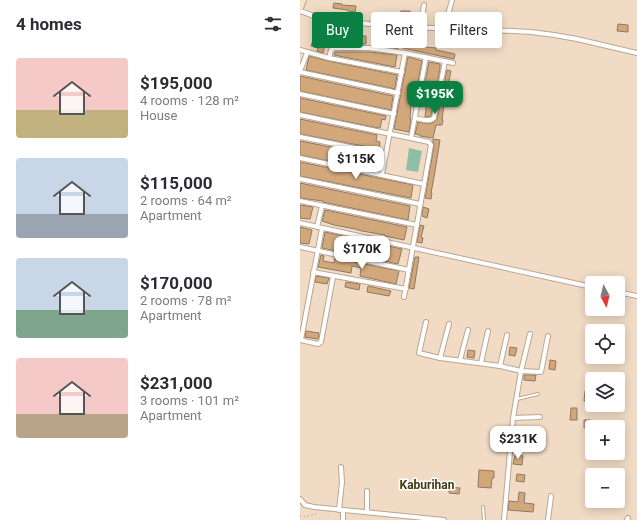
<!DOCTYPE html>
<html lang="en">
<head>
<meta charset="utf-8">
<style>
  body { margin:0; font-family:Roboto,sans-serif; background:#f7f7f7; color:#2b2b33; height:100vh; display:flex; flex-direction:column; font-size:15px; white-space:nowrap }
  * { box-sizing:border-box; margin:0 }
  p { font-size:13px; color:#7c7c81 }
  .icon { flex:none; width:22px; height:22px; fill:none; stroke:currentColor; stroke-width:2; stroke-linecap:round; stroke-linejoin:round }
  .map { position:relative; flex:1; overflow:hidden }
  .panel { display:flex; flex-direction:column; background:#fff; width:300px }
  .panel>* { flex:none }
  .guide { position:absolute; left:12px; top:12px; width:265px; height:36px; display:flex; gap:8px }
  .needle { width:26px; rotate:173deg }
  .fabs { position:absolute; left:285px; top:276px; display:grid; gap:8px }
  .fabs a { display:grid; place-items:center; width:40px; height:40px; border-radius:4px; background:#fff; box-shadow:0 2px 10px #0003; font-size:20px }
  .price { position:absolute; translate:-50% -34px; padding:0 9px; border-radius:8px; background:#fff; color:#222; font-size:13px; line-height:26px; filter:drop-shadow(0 1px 2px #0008) }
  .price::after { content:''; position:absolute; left:50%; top:24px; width:12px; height:9px; margin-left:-6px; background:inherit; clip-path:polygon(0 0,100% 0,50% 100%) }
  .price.active { background:#0b8043; color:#fff }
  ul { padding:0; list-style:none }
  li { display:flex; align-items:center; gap:12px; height:100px; padding:0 16px }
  li span { display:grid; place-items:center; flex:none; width:112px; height:80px; border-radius:4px; color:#555 }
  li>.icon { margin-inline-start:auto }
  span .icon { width:48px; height:48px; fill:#fffc; stroke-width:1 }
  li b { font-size:17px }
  h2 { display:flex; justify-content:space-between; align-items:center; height:48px; padding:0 16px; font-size:17px }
  .chip { padding:0 14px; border-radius:4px; background:#fff; box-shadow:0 2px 10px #0003; font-size:14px; line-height:36px }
  .chip.active { background:#0b8043; color:#fff }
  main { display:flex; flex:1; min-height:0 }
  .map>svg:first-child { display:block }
  .green { fill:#8ebfa4 }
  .building { fill:#d2a87b; stroke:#8c7965 }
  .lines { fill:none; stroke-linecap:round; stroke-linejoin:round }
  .lane-casing { stroke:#bba691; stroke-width:4 }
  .street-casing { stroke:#bba691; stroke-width:6 }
  .secondary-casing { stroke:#bba691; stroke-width:8 }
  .path { stroke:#928373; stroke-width:1; stroke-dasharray:1 3; stroke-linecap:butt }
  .lane { stroke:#fff; stroke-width:2 }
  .street { stroke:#fff; stroke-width:4 }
  .secondary { stroke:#f9e3c6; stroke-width:6 }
  .labels { text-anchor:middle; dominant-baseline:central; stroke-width:3; stroke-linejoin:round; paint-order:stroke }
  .neighbourhood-label { font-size:12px; font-weight:bold; fill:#413b11; stroke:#fff }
</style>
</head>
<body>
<main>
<section class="panel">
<h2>4 homes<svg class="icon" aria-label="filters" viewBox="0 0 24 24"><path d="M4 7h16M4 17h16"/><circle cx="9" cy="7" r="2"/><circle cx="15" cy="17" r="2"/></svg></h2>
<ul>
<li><span style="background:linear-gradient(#f6c9c9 65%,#c2b280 0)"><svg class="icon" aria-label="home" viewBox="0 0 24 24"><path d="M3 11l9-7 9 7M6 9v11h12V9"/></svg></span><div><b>$195,000</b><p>4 rooms · 128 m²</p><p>House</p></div></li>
<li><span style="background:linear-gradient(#c9d6e8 70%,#9aa5b1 0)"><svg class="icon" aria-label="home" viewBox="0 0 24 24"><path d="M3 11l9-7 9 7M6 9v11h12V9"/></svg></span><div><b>$115,000</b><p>2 rooms · 64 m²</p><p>Apartment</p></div></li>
<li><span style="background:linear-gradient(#c9d6e8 65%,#7fa58c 0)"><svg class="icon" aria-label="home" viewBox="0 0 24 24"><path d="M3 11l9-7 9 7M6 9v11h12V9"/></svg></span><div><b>$170,000</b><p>2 rooms · 78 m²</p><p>Apartment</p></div></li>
<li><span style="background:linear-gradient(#f6c9c9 70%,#b9a48a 0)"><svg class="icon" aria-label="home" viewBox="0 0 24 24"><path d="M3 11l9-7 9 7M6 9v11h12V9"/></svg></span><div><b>$231,000</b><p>3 rooms · 101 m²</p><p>Apartment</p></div></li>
</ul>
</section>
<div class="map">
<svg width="337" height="520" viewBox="0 0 337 520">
  <rect width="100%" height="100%" fill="#f1dbc5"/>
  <polygon class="green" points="109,148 122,151 118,172 106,170"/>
  <g class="building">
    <polygon points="34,3 42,4 42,5 56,6 55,12 48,11 48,10 33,8"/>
    <rect x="101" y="11" width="9" height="11"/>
    <polygon points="318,24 328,25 328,32 317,31"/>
    <polygon points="38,36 66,36 66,44 63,44 63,43 59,43 25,44 23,53 17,51 18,47 11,46 13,40 14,40 15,38 25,40 25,37"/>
    <polygon points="75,36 114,46 136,48 136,50 155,54 154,59 98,47 98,49 74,45"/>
    <polygon points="35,52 69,52 97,55 95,67 34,55"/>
    <polygon points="9,56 28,61 97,75 95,89 6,70"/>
    <polygon points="108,57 122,61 115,98 114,98 113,104 111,104 110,119 111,119 109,132 94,129"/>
    <polygon points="129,62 140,64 140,69 131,116 127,117 125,117 127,100 122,99"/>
    <polygon points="147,70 151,71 144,105 142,120 143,120 142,125 136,125 133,138 120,136 120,135 115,134 118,122 130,124 134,122 137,119"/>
    <polygon points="0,76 93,96 91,110 0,91"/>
    <polygon points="0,98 86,116 85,120 82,119 80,128 78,128 0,112"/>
    <polygon points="0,119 77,135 76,141 80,142 79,149 0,134"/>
    <polygon points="133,139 140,140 134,177 131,193 132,193 131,199 125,198 134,146 133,141"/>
    <polygon points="0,141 76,156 76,161 75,161 73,170 0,155"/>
    <polygon points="0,162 113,185 111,198 0,176"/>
    <polygon points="0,183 110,206 108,220 23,202 23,201 0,198"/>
    <polygon points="0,205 13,207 10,219 0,218"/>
    <polygon points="123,207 129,209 127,218 122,216"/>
    <polygon points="25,210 107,227 104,240 85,236 85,235 62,231 55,229 34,225 22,221"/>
    <polygon points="120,225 124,226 121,237 123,238 122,243 117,242"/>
    <polygon points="0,227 12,230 9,244 0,243"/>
    <polygon points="25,232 102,249 98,264 22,248"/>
    <polygon points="21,255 24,256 23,261 34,263 35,258 99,271 96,284 60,276 61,268 52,266 51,273 18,267"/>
    <polygon points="115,257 119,257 114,289 109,288"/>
    <polygon points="16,276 29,278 27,284 15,282"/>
    <polygon points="46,282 60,284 59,290 45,287"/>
    <polygon points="68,286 91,291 89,296 67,292"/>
    <polygon points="6,331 19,333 18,339 5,337"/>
    <polygon points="210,347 217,348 215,356 209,355"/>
    <polygon points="168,350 175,351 174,358 167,357"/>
    <polygon points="250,360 256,361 255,370 249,369"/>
    <polygon points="224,375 236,375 235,381 224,380"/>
    <polygon points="285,391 292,391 292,401 284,401"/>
    <polygon points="271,408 277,408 277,420 270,420"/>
    <polygon points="284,420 291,420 291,427 284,428"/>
    <polygon points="215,455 223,456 222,465 213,464"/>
    <polygon points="179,470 194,471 194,478 192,478 191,488 178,487"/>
    <polygon points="217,474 225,475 224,482 216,481"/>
    <polygon points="149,487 160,488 159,494 149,493"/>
    <polygon points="219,492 225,493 224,503 234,504 233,512 208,510 209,501 218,502"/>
  </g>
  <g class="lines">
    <defs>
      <g id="lane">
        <polyline points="217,399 238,394"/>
        <polyline points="183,507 184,520"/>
      </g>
      <g id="street">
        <polyline points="0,11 14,16 30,20 100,27 171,29 231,32 254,35 277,39 337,53"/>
        <polyline points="120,28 124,5"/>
        <polyline points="144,29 152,0"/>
        <polyline points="0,50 29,58 102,72"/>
        <polyline points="29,58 31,50 34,48 69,48 105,53 153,63"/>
        <polyline points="0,71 7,53"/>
        <polyline points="0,72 98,93"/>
        <polyline points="0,94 94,114"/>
        <polyline points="0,115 129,142 131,145 104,297"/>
        <path d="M115 118C121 119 129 123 134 118L145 61"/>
        <polyline points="0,137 86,154"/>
        <polyline points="111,138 126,57"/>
        <polyline points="0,158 124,184"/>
        <polyline points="82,174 105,53"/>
        <polyline points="0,179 120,204"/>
        <polyline points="0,201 117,225"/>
        <polyline points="0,223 292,287"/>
        <polyline points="17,227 22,206"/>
        <polyline points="0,247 109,270"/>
        <polyline points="13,272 106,289"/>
        <polyline points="318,292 337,296"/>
        <polyline points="126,322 119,353 140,358 200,366 221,371 241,372 248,336"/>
        <polyline points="0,340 18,344 21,342 33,277"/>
        <polyline points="1,340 22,228"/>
        <polyline points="140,358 149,324"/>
        <polyline points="160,360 168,330"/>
        <polyline points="181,363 188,331"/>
        <polyline points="200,366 207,335"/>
        <polyline points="213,418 240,417"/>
        <polyline points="0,499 5,505 14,507 144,520"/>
        <polyline points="39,510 42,482 41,467"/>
        <polyline points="67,512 67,491"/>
        <polyline points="43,520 43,510"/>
        <polyline points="204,520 213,418 221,371 230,334"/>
        <polyline points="248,520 251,496"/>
        <polyline points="327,520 328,518"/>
      </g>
      <polyline id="secondary" points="0,8 3,0"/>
    </defs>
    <use href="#lane" class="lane-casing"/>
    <use href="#street" class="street-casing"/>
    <use href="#secondary" class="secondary-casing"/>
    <polyline class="path" points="0,516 3,517 16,514 17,513"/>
    <use href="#lane" class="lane"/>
    <use href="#street" class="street"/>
    <use href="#secondary" class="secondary"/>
  </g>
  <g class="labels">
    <g class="neighbourhood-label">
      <text x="127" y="485">Kaburihan</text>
    </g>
  </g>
</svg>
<div class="fabs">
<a><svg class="needle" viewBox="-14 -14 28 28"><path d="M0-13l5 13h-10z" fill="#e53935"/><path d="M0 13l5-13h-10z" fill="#7c7c81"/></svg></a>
<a><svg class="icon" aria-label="locate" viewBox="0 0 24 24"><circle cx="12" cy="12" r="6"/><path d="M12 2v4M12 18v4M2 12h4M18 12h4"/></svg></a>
<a><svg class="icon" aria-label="layers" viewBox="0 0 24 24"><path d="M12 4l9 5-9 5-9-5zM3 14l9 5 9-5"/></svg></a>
<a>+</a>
<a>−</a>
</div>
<b class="price active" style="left:135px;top:115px">$195K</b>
<b class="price" style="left:56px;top:180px">$115K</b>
<b class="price" style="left:62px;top:270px">$170K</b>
<b class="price" style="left:218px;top:460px">$231K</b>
<div class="guide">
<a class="chip active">Buy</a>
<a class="chip">Rent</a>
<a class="chip">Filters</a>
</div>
</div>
</main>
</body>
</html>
